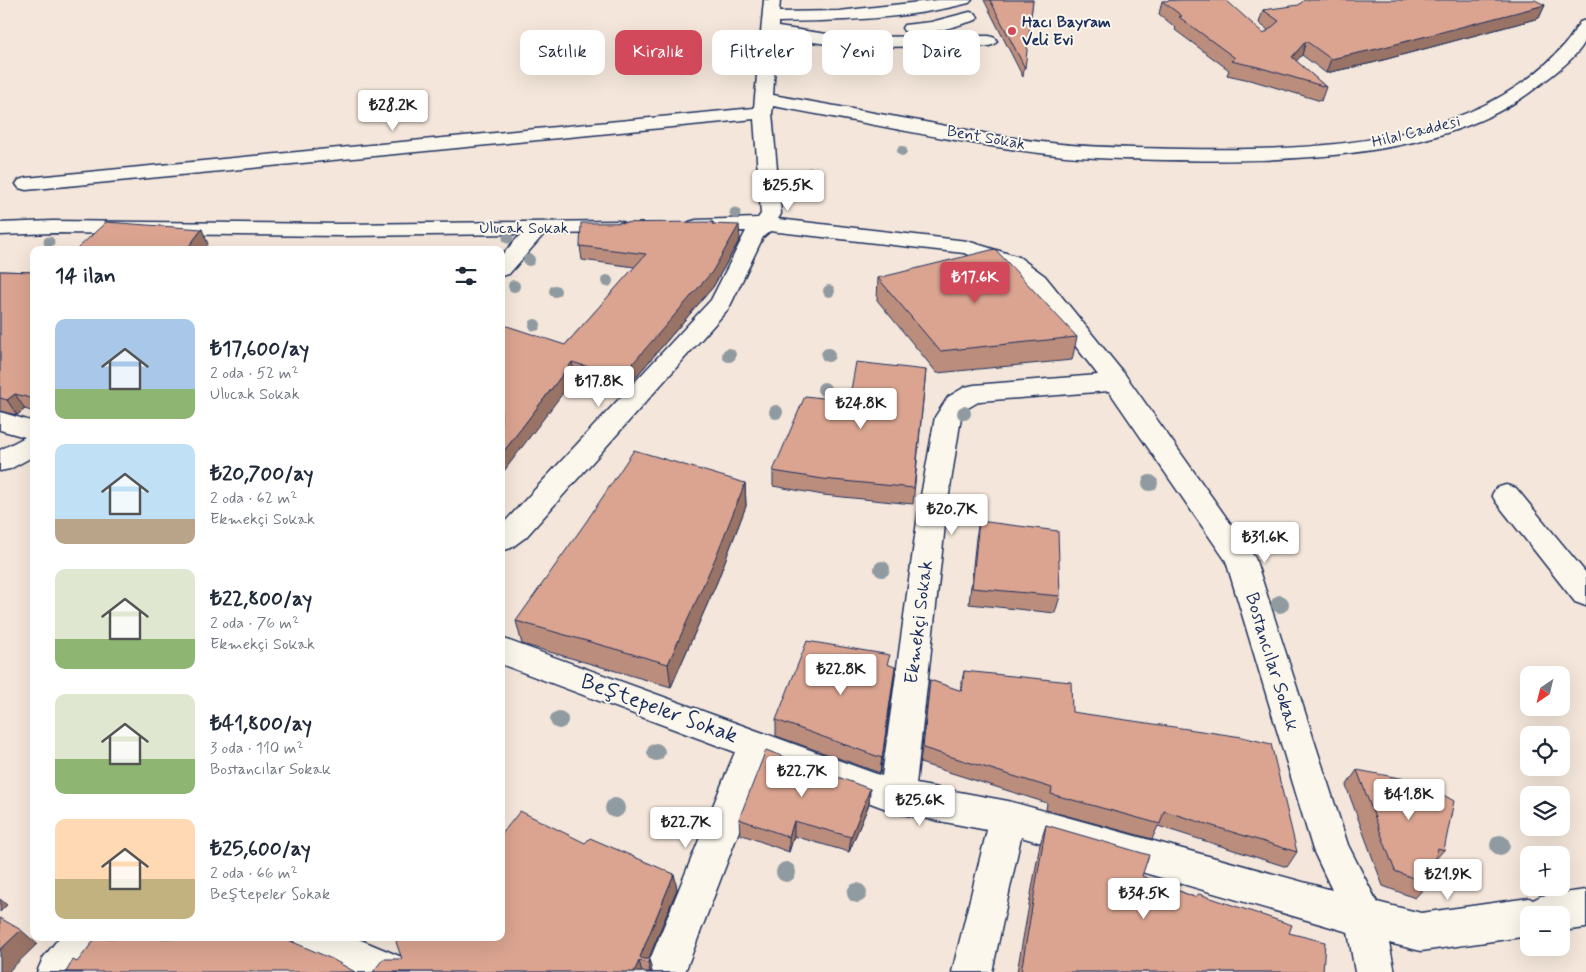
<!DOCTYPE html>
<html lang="tr">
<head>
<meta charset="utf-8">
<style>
  body { margin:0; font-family:Mynerve,sans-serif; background:#f2f2f3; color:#1f2937; height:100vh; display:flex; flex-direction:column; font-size:19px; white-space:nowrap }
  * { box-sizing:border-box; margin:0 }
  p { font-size:16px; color:#747a83 }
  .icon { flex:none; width:28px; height:28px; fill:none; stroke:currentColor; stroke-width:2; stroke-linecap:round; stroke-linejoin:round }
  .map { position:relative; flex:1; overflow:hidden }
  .details { position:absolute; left:30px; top:246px; width:475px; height:695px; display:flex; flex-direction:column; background:#fff; border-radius:10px; box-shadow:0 5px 20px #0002 }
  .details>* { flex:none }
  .top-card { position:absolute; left:520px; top:30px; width:475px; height:45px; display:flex; gap:10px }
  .needle { width:32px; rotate:215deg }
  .tools { position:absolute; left:1520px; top:666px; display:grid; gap:10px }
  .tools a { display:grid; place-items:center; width:50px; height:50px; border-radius:10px; background:#fff; box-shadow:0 5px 20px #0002; font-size:25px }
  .price { position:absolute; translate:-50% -42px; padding:0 11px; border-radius:5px; background:#fff; color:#222; font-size:16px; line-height:32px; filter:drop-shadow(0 1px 2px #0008) }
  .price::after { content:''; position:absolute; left:50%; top:30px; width:15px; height:11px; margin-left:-8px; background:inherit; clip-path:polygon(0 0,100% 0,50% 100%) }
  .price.selected { background:#d1495b; color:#fff }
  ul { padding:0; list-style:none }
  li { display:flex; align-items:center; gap:15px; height:125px; padding:0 25px }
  li span { display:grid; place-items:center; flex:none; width:140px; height:100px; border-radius:10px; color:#555 }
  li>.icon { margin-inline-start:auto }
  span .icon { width:60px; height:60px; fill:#fffc; stroke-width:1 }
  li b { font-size:21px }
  h2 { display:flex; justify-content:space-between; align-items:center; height:60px; padding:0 25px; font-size:21px }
  .pill { padding:0 18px; border-radius:10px; background:#fff; box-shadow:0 5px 20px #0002; font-size:18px; line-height:45px }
  .pill.selected { background:#d1495b; color:#fff }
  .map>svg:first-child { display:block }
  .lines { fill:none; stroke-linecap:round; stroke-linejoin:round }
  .minor-casing { stroke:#1b2f5e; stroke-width:3 }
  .minor { fill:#fbf7ec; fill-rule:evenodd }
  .tree { fill:#909ba1 }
  .wall { fill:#bb8d7d; stroke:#1b2f5e }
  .shaded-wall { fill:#997366; stroke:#1b2f5e }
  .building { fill:#daa491; stroke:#1b2f5e }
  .poi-dot { fill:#d1495b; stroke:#fbf7ec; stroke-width:2 }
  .labels { text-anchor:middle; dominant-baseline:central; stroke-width:4; stroke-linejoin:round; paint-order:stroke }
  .far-poi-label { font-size:16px; font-weight:bold; fill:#1b2f5e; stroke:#fbf7ec; text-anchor:start }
  .far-street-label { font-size:16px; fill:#1b2f5e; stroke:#fbf7ec }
  .street-label { font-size:19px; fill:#1b2f5e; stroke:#fbf7ec }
  .near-street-label { font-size:22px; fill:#1b2f5e; stroke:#fbf7ec }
</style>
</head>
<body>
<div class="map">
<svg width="1586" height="972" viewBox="0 0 1586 972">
  <rect width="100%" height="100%" fill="#f4e6da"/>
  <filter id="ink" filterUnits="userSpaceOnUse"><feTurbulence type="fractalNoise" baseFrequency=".02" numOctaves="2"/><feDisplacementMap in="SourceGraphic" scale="10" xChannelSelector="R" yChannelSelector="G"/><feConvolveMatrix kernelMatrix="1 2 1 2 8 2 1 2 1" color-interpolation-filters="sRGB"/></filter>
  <g filter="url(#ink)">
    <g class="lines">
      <defs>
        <g id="minor">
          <path d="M764 0H780L779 12 839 11 938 0H972L969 3C908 19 842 21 778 22V27L848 37 989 36 995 38 997 41 995 44 989 46 848 47 777 37 773 95C824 104 874 113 925 122 967 130 1009 139 1051 143 1095 148 1139 148 1183 149 1310 151 1477 148 1566 43 1572 36 1575 29 1580 22L1586 20C1586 26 1586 32 1586 38 1583 53 1550 77 1537 87 1444 161 1280 162 1166 160 1127 159 1087 159 1048 154 956 143 864 122 773 106L772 113 781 214 778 219 967 241 1019 257 1045 276 1126 376 1255 558 1348 845 1377 902 1421 913 1529 898 1533 900 1541 896 1586 890V928L1561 931V915H1529V936L1421 951 1389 943 1395 972H1355L1348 932 1021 837 992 972H952L987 830 897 813 765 763 685 972H645L735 752 501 664V638L882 776 919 507 935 417 948 397 965 387 974 385 1098 375 1029 286 1003 267 964 253 770 231 763 237 729 308 526 537 511 548 501 551V526L711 300 746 231 696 232 689 230 685 226 689 222 696 220 758 218 761 214 754 119 26 190 19 188 16 184 19 180 26 178 754 108ZM1109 391 1226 561 1313 850 1332 890 1008 801 916 784 947 507 961 417 966 409 980 401Z"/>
          <path d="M970 12 976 14 978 17 976 20C954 26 927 37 904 31L902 28 904 25 931 22Z"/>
          <polygon points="53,221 342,224 618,221 625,223 629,227 625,231 618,233 544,234 509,274 501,276 501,256 521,234 342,236 53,233 0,235 0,223"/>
          <polygon points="0,412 34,422 34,456 10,469 0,471 0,450 25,437 0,430"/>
          <polygon points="1506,485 1516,488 1586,573 1586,606 1575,602 1496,502 1492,495 1496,488"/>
          <polygon points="59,938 102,938 97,952 81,972 37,972 43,958"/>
          <polygon points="293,938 356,938 404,958 410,972 344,972 298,952"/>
        </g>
      </defs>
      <use href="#minor" class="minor-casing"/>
      <use href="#minor" class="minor"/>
    </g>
    <g class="tree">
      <circle cx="902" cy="151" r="5"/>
      <circle cx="810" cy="173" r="5.5"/>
      <circle cx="735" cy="213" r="5.5"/>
      <circle cx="508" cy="238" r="5.5"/>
      <circle cx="49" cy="242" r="5.5"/>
      <circle cx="529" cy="260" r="6"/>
      <circle cx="607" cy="281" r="6"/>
      <circle cx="514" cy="286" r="6"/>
      <circle cx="555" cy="291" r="6"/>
      <circle cx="829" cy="291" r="6"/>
      <circle cx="535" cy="325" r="6"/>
      <circle cx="729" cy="355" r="7"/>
      <circle cx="828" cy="355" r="7"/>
      <circle cx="824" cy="389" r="7"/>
      <circle cx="776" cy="412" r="7"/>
      <circle cx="964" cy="413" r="7"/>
      <circle cx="1150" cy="483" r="8"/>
      <circle cx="882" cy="569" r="8"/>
      <circle cx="1280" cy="604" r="9"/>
      <circle cx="559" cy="720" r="9"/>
      <circle cx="656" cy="752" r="9"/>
      <circle cx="615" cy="808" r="10"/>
      <circle cx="1500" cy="845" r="10"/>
      <circle cx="786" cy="872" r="10"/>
      <circle cx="857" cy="893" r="10"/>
    </g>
    <g class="wall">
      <polygon points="984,0 1033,0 1023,77"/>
      <polygon points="1162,1 1264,34 1268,30 1259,23 1263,10 1545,5 1539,18 1372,63 1326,73 1302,55 1296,61 1326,87 1321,101 1254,81 1227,75 1229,70 1175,30 1176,28 1159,14"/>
      <polygon points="713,222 714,224 740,239 713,287 623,392 575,377 565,345 635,267 582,260 580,246"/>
      <polygon points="0,271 34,272 34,412 25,409 17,415 0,411"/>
      <polygon points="878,278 1077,337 1072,360 937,373 877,300"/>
      <polygon points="926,370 913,504 823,495 773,486 773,471 849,401"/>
      <polygon points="745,483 746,506 717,582 671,687 522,644 516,621"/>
      <polygon points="979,521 1060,596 1055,613 969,604 976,538"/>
      <polygon points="889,665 893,683 880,773 776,736 776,720"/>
      <polygon points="964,671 1072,712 1297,852 1287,867 1158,826 1152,839 1046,810 1047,803 920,763 930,680 960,691"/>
      <polygon points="1357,770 1444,850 1434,861 1428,884 1415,898 1383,886 1346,786"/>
      <polygon points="870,789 869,804 849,852 794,836 789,852 740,834 739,819"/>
      <polygon points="1046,825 1142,876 1194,897 1289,933 1323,972 1017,972 1040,844"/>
      <polygon points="585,843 674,874 677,889 648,959 649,959 652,972 373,972 402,959"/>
    </g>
    <g class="shaded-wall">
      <polygon points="1545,5 1539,18 1372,63 1326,73 1331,59"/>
      <polygon points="1306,41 1302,55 1287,71 1292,57"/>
      <polygon points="739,225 740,239 713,287 623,392 621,377"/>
      <polygon points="202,229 208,244 203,250 186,250"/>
      <polygon points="572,362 575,377 501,475 501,455"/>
      <polygon points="15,394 25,409 17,415 7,400"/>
      <polygon points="745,483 746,506 717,582 671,687 668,664"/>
      <polygon points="895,667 893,683 880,773 882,758"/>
      <polygon points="870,789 869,804 849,852 851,837"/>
      <polygon points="794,821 794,836 789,852 789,837"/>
      <polygon points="674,874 677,889 647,963 641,961 640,957"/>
      <polygon points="0,899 7,905 0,912"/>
      <polygon points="21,930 37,944 8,972 0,972 0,950"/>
      <polygon points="649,959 652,972 650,972 648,963"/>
      <polygon points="639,961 642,972 634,972"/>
    </g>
    <g class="building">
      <polygon points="990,0 1033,0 1025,68"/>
      <polygon points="1181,0 1226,0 1264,34 1279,21 1263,10 1299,5 1304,0 1535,0 1545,5 1377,49 1331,59 1306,41 1292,57 1326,87 1258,67 1231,61 1235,58 1179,17 1182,16 1162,1"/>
      <polygon points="106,222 202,229 186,250 192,250 76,250"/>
      <polygon points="713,222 712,224 739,225 712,272 621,377 572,362 501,455 501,324 565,345 646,254 580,246 581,223"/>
      <polygon points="995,249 1077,337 940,351 878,278"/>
      <polygon points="0,271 34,272 34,399 15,394 7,400 0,398"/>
      <polygon points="856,362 926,370 914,488 823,479 773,471 805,396 849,401"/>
      <polygon points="634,450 745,483 715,559 668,664 516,621 586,522"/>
      <polygon points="979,521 1058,531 1060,596 972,588"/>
      <polygon points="807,641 890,655 887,664 895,667 882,758 776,720"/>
      <polygon points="964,671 1071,682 1072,712 1242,737 1271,744 1297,852 1164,811 1160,824 1051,794 1052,788 923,748 930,680 962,691"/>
      <polygon points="766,750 870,789 851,837 794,821 789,837 739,819"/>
      <polygon points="1357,770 1421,782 1454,801 1444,850 1438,848 1428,884 1395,871"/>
      <polygon points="520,811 585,843 590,838 674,874 640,957 642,959 649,959 648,963 639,961 634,972 373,972 383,959 402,959 396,942 400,938 501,938 501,835"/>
      <polygon points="1046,825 1149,855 1142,876 1194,897 1199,894 1292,925 1289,933 1325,942 1323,972 1021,972"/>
      <polygon points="0,918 21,930 0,950"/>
      <polygon points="96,938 285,938 286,939 332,959 355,972 66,972 73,960 77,962"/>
    </g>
  </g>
  <circle class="poi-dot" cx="1012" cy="31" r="5"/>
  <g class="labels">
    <g class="far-poi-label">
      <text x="1022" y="22">Hacı Bayram<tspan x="1022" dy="18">Veli Evi</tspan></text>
    </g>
    <g class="far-street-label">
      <text transform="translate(1416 132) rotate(-14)">Hilal Caddesi</text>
      <text transform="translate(986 138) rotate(10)">Bent Sokak</text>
      <text x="524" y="228">Ulucak Sokak</text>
    </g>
    <g class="street-label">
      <text transform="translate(919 622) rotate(-83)">Ekmekçi Sokak</text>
      <text transform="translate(1272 662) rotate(73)">Bostancılar Sokak</text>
    </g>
    <g class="near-street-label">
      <text transform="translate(659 709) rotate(20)">Beştepeler Sokak</text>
    </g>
  </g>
</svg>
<div class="tools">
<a><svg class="needle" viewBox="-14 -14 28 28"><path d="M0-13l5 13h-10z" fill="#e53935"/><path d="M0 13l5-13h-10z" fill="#747a83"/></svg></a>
<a><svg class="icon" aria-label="locate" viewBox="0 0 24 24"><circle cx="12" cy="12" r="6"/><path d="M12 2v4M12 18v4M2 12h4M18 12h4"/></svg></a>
<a><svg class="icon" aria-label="layers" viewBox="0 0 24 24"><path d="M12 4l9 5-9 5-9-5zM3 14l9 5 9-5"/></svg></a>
<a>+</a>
<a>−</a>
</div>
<b class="price" style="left:393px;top:132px">₺28.2K</b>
<b class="price" style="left:788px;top:212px">₺25.5K</b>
<b class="price selected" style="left:975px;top:304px">₺17.6K</b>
<b class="price" style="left:599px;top:408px">₺17.8K</b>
<b class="price" style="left:861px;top:430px">₺24.8K</b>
<b class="price" style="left:952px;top:536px">₺20.7K</b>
<b class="price" style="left:1265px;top:564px">₺31.6K</b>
<b class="price" style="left:841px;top:696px">₺22.8K</b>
<b class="price" style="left:802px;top:798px">₺22.7K</b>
<b class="price" style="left:1409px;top:821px">₺41.8K</b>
<b class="price" style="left:920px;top:827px">₺25.6K</b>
<b class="price" style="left:686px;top:849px">₺22.7K</b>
<b class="price" style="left:1448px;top:901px">₺21.9K</b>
<b class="price" style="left:1144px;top:920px">₺34.5K</b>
<div class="top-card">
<a class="pill">Satılık</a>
<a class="pill selected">Kiralık</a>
<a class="pill">Filtreler</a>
<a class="pill">Yeni</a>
<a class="pill">Daire</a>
</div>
<section class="details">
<h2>14 ilan<svg class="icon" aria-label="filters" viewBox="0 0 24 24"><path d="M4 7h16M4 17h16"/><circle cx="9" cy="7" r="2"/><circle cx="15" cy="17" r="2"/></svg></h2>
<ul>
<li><span style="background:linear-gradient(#a9c7e8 70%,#8fb573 0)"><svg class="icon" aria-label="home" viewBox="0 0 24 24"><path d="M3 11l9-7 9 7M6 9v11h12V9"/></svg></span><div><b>₺17,600/ay</b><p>2 oda · 52 m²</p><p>Ulucak Sokak</p></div></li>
<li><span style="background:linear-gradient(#bfe0f5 75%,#b9a48a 0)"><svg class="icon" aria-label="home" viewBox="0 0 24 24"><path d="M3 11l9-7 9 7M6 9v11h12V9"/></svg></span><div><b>₺20,700/ay</b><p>2 oda · 62 m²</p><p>Ekmekçi Sokak</p></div></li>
<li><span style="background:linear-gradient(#dfe7d0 70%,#8fb573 0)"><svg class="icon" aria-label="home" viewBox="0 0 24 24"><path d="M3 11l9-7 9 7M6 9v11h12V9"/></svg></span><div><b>₺22,800/ay</b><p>2 oda · 76 m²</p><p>Ekmekçi Sokak</p></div></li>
<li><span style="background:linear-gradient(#dfe7d0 65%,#8fb573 0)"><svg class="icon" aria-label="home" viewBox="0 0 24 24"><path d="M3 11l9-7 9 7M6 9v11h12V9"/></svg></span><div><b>₺41,800/ay</b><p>3 oda · 110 m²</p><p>Bostancılar Sokak</p></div></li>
<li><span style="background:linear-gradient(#ffd9b3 60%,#c2b280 0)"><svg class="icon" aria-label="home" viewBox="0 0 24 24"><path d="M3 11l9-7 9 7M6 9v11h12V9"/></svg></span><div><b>₺25,600/ay</b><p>2 oda · 66 m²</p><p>Beştepeler Sokak</p></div></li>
</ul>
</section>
</div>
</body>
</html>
